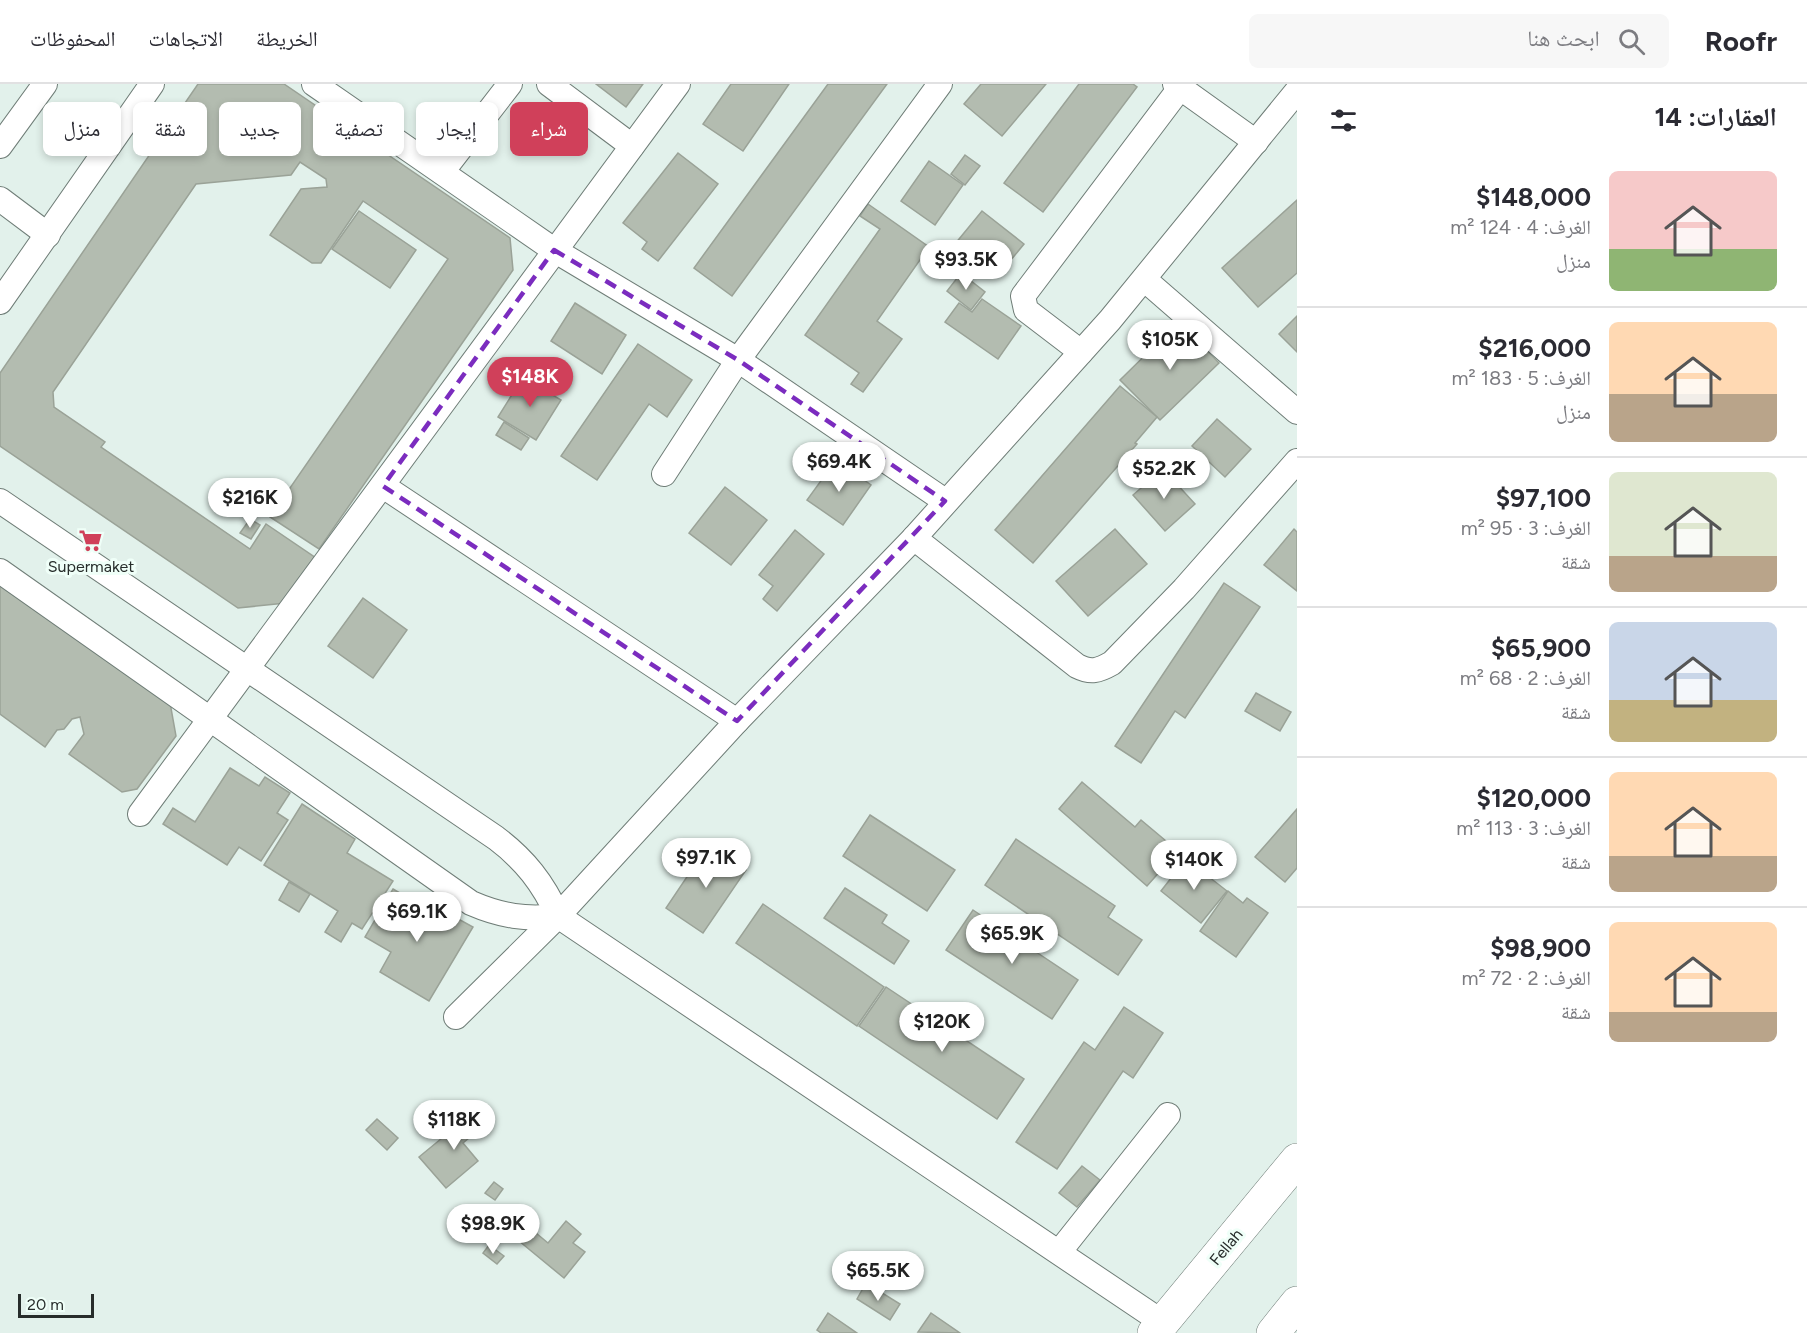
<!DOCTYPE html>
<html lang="ar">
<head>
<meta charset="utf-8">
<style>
  body { margin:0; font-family:Figtree,"Noto Naskh Arabic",sans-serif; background:#f7f7f7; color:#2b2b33; direction:rtl; height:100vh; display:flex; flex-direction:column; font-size:22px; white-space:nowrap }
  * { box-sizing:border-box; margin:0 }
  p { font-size:20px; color:#7c7c81 }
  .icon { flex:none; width:33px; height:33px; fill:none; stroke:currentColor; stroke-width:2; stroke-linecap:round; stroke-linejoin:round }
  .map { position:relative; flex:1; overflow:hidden; direction:ltr }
  .sheet { display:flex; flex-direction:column; background:#fff; width:510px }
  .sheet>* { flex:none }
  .banner { position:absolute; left:18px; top:18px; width:570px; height:54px; direction:rtl; display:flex; gap:12px }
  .scale { position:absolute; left:18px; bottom:15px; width:76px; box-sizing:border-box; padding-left:6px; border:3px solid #272d2b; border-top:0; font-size:16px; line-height:21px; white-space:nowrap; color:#272d2b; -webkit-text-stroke:4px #effff8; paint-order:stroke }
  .price { position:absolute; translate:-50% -51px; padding:0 14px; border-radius:21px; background:#fff; color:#222; font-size:20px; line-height:39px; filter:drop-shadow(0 2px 3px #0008) }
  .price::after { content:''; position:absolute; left:50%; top:36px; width:18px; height:14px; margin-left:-9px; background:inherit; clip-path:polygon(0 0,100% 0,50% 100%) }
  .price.on { background:#d0405a; color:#fff }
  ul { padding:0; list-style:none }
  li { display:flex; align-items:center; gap:18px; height:150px; padding:0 30px }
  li+li { border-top:2px solid #e1e1e2 }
  li span { display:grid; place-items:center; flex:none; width:168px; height:120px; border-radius:9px; color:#555 }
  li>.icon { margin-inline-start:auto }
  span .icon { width:72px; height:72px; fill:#fffc; stroke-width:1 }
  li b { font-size:26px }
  h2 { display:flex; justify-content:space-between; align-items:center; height:72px; padding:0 30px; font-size:26px }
  .tag { padding:0 21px; border-radius:9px; background:#fff; box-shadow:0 3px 9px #0003; font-size:21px; line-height:54px }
  .tag.on { background:#d0405a; color:#fff }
  header { display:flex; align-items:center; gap:36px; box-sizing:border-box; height:84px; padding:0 30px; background:#fff; border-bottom:2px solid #e1e1e2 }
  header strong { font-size:28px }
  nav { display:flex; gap:33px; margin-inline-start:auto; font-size:21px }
  .search { width:420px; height:54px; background:#f7f7f7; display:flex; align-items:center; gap:15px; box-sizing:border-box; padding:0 21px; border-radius:9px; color:#7c7c81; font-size:22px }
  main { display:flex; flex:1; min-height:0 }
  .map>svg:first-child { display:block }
  .building { fill:#b3bcb0; stroke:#9aa297; stroke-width:1.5 }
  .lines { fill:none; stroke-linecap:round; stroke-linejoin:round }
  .street-casing { stroke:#6f7d77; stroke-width:26 }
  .secondary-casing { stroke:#6f7d77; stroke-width:34 }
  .highway-casing { stroke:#6f7d77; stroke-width:34 }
  .street { stroke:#fff; stroke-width:24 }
  .secondary { stroke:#fff; stroke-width:33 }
  .highway { stroke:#fff; stroke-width:33 }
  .marked { fill:none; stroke:#7b2cbf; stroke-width:4.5; stroke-dasharray:12 8; stroke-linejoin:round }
  .labels { text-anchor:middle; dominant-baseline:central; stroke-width:6; stroke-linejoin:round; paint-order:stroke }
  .poi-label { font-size:16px; fill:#272d2b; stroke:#effff8 }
  .street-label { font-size:16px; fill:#272d2b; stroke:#effff8 }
</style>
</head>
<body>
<header>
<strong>Roofr</strong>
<div class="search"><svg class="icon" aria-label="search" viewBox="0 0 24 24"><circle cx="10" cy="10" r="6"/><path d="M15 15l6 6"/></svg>ابحث هنا</div>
<nav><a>الخريطة</a><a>الاتجاهات</a><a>المحفوظات</a></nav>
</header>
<main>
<section class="sheet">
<h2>العقارات: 14<svg class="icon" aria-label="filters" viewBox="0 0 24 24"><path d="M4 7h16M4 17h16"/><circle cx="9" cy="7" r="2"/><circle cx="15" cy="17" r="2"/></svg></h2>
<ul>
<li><span style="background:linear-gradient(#f6c9c9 65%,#8fb573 0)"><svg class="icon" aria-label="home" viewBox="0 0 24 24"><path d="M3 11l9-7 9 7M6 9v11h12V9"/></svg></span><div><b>$148,000</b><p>الغرف: 4 · 124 m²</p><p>منزل</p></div></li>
<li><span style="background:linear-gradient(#ffd9b3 60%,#b9a48a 0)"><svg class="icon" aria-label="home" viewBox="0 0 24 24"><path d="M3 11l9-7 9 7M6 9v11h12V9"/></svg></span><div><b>$216,000</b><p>الغرف: 5 · 183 m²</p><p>منزل</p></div></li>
<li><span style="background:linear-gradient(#dfe7d0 70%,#b9a48a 0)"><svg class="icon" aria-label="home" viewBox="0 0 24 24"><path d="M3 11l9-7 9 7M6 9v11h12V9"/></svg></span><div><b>$97,100</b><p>الغرف: 3 · 95 m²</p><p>شقة</p></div></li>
<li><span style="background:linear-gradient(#c9d6e8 65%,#c2b280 0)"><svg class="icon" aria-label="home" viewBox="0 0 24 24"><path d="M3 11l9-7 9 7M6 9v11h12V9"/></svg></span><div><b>$65,900</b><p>الغرف: 2 · 68 m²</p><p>شقة</p></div></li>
<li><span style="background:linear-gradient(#ffd9b3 70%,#b9a48a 0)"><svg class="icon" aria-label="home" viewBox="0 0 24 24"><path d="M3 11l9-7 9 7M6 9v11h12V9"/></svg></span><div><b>$120,000</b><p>الغرف: 3 · 113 m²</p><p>شقة</p></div></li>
<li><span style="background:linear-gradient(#ffd9b3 75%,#b9a48a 0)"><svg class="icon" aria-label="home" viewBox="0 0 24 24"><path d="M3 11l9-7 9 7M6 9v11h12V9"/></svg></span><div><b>$98,900</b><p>الغرف: 2 · 72 m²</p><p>شقة</p></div></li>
</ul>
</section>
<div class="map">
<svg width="1297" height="1249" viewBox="0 0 1297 1249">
  <rect width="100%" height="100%" fill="#e2f1eb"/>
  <g class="building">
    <polygon points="198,0 284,0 510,154 513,186 319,465 270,433 448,175 363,117 321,179 312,179 270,151 301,105 327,103 326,95 300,78 291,91 196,100 53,308 54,323 105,358 101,363 250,465 266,440 316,474 286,519 238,524 0,362 0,289"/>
    <polygon points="596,0 643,0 626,23"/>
    <polygon points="731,0 789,0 743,67 703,40"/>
    <polygon points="828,0 887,0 732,212 694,184"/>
    <polygon points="981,0 1046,0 1002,52 964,20"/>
    <polygon points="1079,0 1133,0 1137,3 1043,128 1004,99"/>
    <polygon points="678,69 718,100 658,177 642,165 647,158 623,139"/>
    <polygon points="965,71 980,82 965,101 951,90"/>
    <polygon points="929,77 963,101 935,141 901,117"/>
    <polygon points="1297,116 1297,189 1258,223 1222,184"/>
    <polygon points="868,120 929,163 877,237 902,255 863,308 851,300 859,289 805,251 880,145 860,132"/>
    <polygon points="359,127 416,166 390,204 332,165"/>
    <polygon points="982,127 1024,160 997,193 955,160"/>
    <polygon points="961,189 985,208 971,226 947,207"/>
    <polygon points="982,215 1021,242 998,275 945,238 959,219 972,228"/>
    <polygon points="575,219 626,251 602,290 551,257"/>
    <polygon points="1297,232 1297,268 1279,250"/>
    <polygon points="1179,238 1219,279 1160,336 1120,296"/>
    <polygon points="638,260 692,296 667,333 649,320 597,396 561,372"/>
    <polygon points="523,293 561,316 536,356 498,333"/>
    <polygon points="1120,302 1157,333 1135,359 1137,360 1033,479 995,446"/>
    <polygon points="1217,335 1251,365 1225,393 1192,362"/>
    <polygon points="504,338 529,354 521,366 496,351"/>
    <polygon points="836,376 871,401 843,441 807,416"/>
    <polygon points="1163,385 1195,420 1165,447 1133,411"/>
    <polygon points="725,403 767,436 731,481 689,449"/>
    <polygon points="250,435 260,441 251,455 240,449"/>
    <polygon points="1115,445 1147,480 1088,532 1056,497"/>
    <polygon points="1294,445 1297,448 1297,507 1264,481"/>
    <polygon points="795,446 824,470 777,527 763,515 773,502 759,491"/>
    <polygon points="1224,499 1260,523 1185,634 1175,627 1141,679 1115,662"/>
    <polygon points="0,500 169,613 176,652 137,705 122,708 69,670 84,650 80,633 72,635 64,645 57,646 45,663 0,630"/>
    <polygon points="363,514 407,546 373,594 328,562"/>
    <polygon points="1256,609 1291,628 1280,647 1245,627"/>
    <polygon points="230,684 259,702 265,693 290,709 277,729 288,736 261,777 239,763 227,781 163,740 173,724 195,738"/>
    <polygon points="1082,698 1135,743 1141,736 1178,767 1147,802 1059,725"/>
    <polygon points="302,720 355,755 347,769 393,797 362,845 352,839 341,858 325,848 338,827 264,781"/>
    <polygon points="1297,725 1297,784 1285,798 1255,773"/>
    <polygon points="870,731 955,786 927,827 843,772"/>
    <polygon points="1016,755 1115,822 1108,833 1142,856 1118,891 985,801"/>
    <polygon points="709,760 746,786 703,849 666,824"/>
    <polygon points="1186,775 1227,807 1201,839 1161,807"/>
    <polygon points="289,798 310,810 299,828 279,816"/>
    <polygon points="845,804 887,831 882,839 909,857 894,880 824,834"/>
    <polygon points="393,805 430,827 433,821 473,843 429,917 380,888 391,868 365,853"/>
    <polygon points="1228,807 1243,819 1247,814 1268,829 1236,873 1200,847"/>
    <polygon points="763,820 884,903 857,942 736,859"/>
    <polygon points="973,826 1078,896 1052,935 946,866"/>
    <polygon points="886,903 1024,995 997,1035 859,942"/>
    <polygon points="1124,923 1163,949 1133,994 1123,987 1057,1085 1016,1058 1084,958 1095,966"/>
    <polygon points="476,1026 487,1039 463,1059 478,1077 446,1104 419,1073"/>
    <polygon points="377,1035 398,1054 387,1066 366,1046"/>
    <polygon points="1082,1082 1100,1096 1077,1123 1059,1109"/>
    <polygon points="494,1098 503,1105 495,1116 485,1109"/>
    <polygon points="566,1137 581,1150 573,1159 585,1168 564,1194 519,1157 530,1144 548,1159"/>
    <polygon points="489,1161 504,1172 497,1180 483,1169"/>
    <polygon points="866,1199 900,1220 890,1236 857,1215"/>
    <polygon points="828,1229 857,1249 821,1249 817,1246"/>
    <polygon points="931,1229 960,1249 918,1248"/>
  </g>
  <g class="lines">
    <defs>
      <g id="street">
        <polyline points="314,0 554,166 738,276 945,417"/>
        <polyline points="549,0 632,62"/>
        <polyline points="1175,0 1256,58"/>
        <polyline points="0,62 45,0"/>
        <polyline points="442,88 510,0"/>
        <polyline points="0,115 48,151"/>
        <polyline points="1144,195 1297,328"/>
        <polyline points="0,218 152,0"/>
        <polyline points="1081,268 1026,226 1023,212 1180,4"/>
        <polyline points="664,390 738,276 940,0"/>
        <polyline points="383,402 737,637"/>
        <path d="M0 417 496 754C525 776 543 799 558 832L1162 1238"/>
        <path d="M914 454 1077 582C1091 589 1098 587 1112 579L1184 505 1297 377"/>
        <path d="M0 487 471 819C501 832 526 836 558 832"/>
        <polyline points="140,730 678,0"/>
        <polyline points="456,933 558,832 737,637 914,454 1110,236 1297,7"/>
        <polyline points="1060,1167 1168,1031"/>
      </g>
      <polyline id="secondary" points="1154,1249 1297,1076"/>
      <polyline id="highway" points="1273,1249 1297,1219"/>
    </defs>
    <use href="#street" class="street-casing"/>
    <use href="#secondary" class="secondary-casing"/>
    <use href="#highway" class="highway-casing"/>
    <use href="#street" class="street"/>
    <use href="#secondary" class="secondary"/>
    <use href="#highway" class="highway"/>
  </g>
  <path class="marked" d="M554 166 738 276 945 417 737 637 383 402Z"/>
  <defs>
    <symbol id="supermarket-bare" viewBox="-9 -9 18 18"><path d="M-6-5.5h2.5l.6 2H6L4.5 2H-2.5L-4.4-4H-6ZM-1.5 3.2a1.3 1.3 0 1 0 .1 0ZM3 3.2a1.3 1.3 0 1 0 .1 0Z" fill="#d0405a" stroke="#effff8" stroke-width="2.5" paint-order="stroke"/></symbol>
  </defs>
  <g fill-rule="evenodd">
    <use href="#supermarket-bare" x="74" y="440" width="33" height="33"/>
  </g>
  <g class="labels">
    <g class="poi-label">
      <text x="91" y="482">Supermaket</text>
    </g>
    <g class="street-label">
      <text transform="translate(1226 1163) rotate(-50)">Fellah</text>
    </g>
  </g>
</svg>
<div class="scale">20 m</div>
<b class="price" style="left:966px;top:207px">$93.5K</b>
<b class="price" style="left:1170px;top:287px">$105K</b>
<b class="price on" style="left:530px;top:324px">$148K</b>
<b class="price" style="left:839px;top:409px">$69.4K</b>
<b class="price" style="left:1164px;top:416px">$52.2K</b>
<b class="price" style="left:250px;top:445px">$216K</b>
<b class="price" style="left:706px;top:805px">$97.1K</b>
<b class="price" style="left:1194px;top:807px">$140K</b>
<b class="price" style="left:417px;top:859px">$69.1K</b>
<b class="price" style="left:1012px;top:881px">$65.9K</b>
<b class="price" style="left:942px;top:969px">$120K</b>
<b class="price" style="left:454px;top:1067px">$118K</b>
<b class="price" style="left:493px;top:1171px">$98.9K</b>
<b class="price" style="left:878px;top:1218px">$65.5K</b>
<div class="banner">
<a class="tag on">شراء</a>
<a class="tag">إيجار</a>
<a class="tag">تصفية</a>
<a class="tag">جديد</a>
<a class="tag">شقة</a>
<a class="tag">منزل</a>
</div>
</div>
</main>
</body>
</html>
